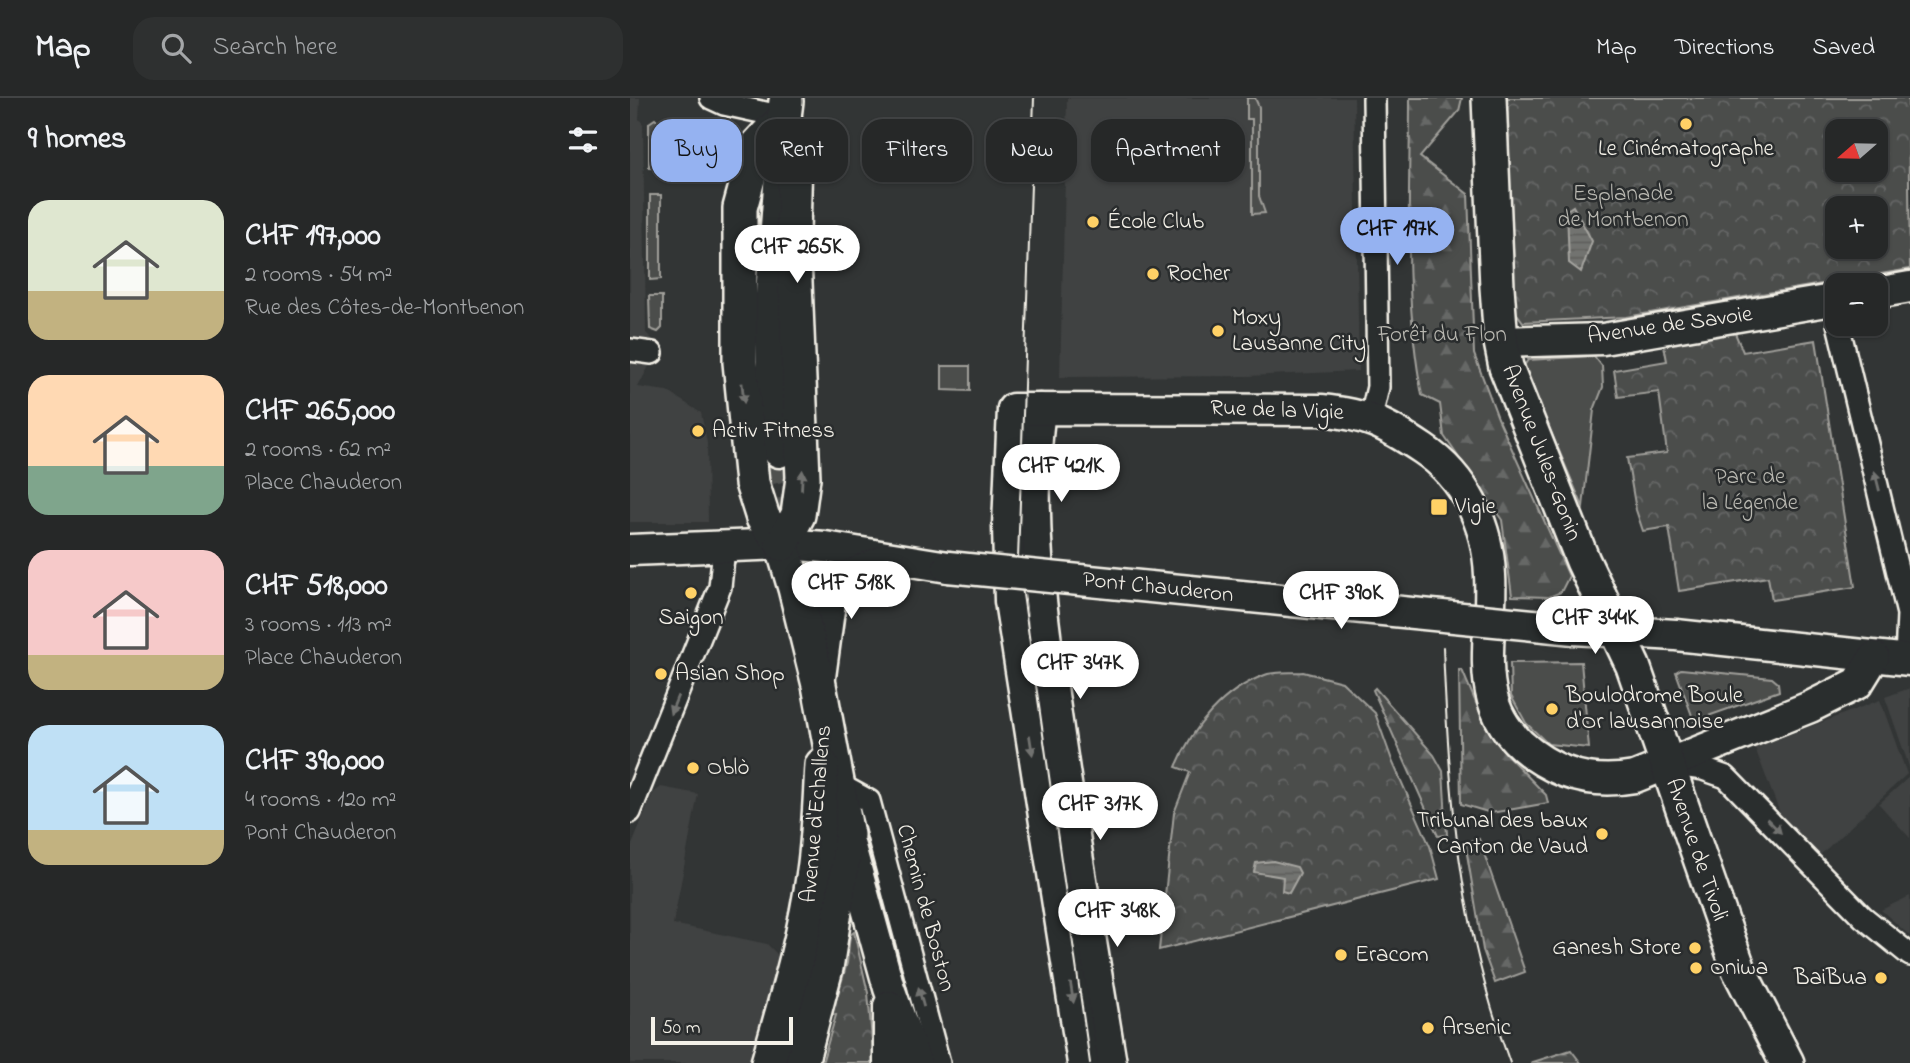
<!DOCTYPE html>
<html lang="en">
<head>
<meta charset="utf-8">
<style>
  body { margin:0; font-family:"Indie Flower",sans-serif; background:#2e3030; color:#f1f3f6; height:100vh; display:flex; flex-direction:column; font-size:26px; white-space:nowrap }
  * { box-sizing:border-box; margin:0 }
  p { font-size:23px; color:#a4a6a8 }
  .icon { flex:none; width:38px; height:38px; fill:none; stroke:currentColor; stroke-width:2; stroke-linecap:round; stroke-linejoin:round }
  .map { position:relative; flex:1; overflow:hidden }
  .side { display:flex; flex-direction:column; background:#262828; width:630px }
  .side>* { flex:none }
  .guide { position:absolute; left:21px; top:21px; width:665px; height:63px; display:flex; gap:14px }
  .needle { width:46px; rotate:250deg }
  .controls { position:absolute; left:1195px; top:21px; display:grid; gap:14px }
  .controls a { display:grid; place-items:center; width:63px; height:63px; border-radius:14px; background:#262828; box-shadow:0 2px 5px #0004,0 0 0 2px #424445; font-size:35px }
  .scale { position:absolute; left:21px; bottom:18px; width:142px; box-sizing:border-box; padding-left:7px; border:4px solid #f4f1e8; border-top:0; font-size:19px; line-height:24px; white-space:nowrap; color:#f4f1e8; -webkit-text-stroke:5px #2a2d2e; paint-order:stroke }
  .price { position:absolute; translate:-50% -60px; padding:0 16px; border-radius:24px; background:#fff; color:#222; font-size:23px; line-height:46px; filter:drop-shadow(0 2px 4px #0008) }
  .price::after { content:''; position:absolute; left:50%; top:42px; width:21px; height:16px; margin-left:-10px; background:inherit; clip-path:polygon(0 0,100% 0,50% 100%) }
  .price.on { background:#95b2f1; color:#111 }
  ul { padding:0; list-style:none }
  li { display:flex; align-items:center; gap:21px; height:175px; padding:0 28px }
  li span { display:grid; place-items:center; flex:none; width:196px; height:140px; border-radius:21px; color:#555 }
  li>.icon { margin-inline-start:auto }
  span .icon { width:84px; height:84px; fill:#fffc; stroke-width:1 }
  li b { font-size:30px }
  h2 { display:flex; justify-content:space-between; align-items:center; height:84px; padding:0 28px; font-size:30px }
  .chip { padding:0 24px; border-radius:21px; background:#262828; box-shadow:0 2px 5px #0004,0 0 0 2px #424445; font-size:24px; line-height:63px }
  .chip.on { background:#95b2f1; color:#111 }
  header { display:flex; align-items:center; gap:42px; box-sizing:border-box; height:98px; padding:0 35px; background:#262828; border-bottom:2px solid #424445 }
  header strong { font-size:33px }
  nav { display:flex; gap:38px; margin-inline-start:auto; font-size:24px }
  .search { width:490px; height:63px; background:#2e3030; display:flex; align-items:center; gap:18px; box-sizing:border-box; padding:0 24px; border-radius:21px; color:#a4a6a8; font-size:26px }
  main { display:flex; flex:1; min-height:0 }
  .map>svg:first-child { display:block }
  .built { fill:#404242 }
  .green { fill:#4b4d4c; stroke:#a09f9a; stroke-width:2 }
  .forest { fill:url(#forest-firs); stroke:#a09f9a; stroke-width:2 }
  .park { fill:url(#park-crowns); stroke:#a09f9a; stroke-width:2; fill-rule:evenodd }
  .water { fill:url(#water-rules); stroke:#a6a5a0; stroke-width:2 }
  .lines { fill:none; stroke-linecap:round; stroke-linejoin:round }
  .secondary-tunnel { stroke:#4f5150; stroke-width:30; stroke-dasharray:30 15; stroke-linecap:butt }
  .street-casing { stroke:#f4f1e8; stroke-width:26 }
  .secondary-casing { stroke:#f4f1e8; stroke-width:35 }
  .primary-casing { stroke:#f4f1e8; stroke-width:38 }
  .street { stroke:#2a2d2e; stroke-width:21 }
  .secondary { stroke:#2a2d2e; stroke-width:30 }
  .primary { stroke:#2a2d2e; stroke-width:33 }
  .tram { stroke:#f4f1e8; stroke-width:2 }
  .secondary-bridge-casing { stroke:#f4f1e8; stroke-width:35; stroke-linecap:butt }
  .secondary-bridge { stroke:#2a2d2e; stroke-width:30 }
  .oneway { fill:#71726f }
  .poi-dot { fill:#ffd166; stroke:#2a2d2e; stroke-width:2.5 }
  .labels { text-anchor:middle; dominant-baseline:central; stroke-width:5; stroke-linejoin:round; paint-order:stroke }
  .poi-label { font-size:23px; fill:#f4f1e8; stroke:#2a2d2e; text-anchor:start }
  .park-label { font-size:23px; fill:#b9b8b1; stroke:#2a2d2e }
  .street-label { font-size:23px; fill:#f4f1e8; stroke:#2a2d2e }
</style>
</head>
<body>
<header>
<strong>Map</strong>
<div class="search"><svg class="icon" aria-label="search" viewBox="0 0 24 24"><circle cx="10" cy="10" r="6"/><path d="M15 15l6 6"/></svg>Search here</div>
<nav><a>Map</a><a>Directions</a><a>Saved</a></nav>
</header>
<main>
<section class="side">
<h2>9 homes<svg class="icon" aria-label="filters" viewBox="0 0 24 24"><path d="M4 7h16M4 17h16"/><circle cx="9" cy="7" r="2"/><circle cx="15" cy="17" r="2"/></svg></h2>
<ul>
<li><span style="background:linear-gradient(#dfe7d0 65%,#c2b280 0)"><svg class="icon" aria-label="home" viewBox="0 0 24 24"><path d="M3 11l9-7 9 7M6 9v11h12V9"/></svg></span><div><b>CHF 197,000</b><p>2 rooms · 54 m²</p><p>Rue des Côtes-de-Montbenon</p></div></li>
<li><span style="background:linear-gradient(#ffd9b3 65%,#7fa58c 0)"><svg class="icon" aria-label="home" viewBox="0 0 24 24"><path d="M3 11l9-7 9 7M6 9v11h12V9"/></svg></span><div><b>CHF 265,000</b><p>2 rooms · 62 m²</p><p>Place Chauderon</p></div></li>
<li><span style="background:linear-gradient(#f6c9c9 75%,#c2b280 0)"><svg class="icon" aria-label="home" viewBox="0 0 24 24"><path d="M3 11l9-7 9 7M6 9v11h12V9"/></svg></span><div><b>CHF 518,000</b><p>3 rooms · 113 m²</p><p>Place Chauderon</p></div></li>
<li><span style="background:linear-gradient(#bfe0f5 75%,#c2b280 0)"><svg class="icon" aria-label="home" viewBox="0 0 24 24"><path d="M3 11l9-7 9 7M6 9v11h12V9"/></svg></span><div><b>CHF 390,000</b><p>4 rooms · 120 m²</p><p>Pont Chauderon</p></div></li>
</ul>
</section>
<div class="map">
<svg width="1280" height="965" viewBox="0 0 1280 965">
  <defs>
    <pattern id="forest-firs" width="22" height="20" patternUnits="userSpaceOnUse" patternTransform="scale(1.75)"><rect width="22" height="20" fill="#4b4d4c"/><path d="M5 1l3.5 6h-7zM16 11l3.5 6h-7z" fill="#666766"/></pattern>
    <pattern id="park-crowns" width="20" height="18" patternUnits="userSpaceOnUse" patternTransform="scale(1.75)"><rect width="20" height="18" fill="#4b4d4c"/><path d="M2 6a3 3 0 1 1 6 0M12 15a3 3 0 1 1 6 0" fill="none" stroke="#666766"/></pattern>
    <pattern id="water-rules" width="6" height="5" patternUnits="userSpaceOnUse" patternTransform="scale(1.75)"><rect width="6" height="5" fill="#727370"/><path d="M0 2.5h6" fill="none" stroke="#5e5e5b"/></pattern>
  </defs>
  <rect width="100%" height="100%" fill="#323535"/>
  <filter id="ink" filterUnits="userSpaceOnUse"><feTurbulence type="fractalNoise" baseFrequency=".0143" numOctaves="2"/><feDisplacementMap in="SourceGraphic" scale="14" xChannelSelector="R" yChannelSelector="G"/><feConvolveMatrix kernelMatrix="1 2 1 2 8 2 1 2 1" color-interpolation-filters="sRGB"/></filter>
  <g filter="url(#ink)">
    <g class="built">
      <polygon points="0,0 10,0 9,21 13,26 16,235 24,243 20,266 8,289 37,293 71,315 77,345 78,424 0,424"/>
      <polygon points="437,0 724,0 729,273 618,278 430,279"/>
      <polygon points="1280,590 1280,671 1255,599"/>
      <polygon points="1250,602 1277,676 1189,758 1151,718 1125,650"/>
      <polygon points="1280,678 1280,740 1249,706"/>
      <polygon points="31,689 68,696 43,826 137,846 148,857 150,864 120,965 0,965 0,752 23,695"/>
      <polygon points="1280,798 1280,838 1251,812"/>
    </g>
    <g class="green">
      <polygon points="617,0 625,0 629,9 629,98 635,115 622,116 622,21 617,21"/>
      <polygon points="25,21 30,25 30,70 19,70 19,25"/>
      <polygon points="20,97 31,97 31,181 20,182"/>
      <polygon points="19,198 32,198 32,230 28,234 20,231"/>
      <polygon points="964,258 972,268 973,289 964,312 953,409 893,269 898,262"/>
      <polygon points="312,268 340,268 340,293 312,292"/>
      <polygon points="951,564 959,650 918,646 896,625 881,598 880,565"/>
      <polygon points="1051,571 1142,580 1148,585 1149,593 1064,623 1046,574"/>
    </g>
    <g class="forest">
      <path d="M780 0H832L829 13 790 59 838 96 844 256 868 320 939 478 931 494 919 499 882 498 872 422 814 338 810 306 792 297C773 199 780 99 780 0Z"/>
      <polygon points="829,572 832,572 855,626 876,656 916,697 918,705 861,715 831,706"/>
      <polygon points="745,590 804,657 813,673 817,737 808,738 743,592"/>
      <polygon points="849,741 895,874 865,885 853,852 835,744"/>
      <polygon points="941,952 951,965 900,965"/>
    </g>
    <g class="park">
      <path d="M877 0H1278L1280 171 996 219 893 224 885 213ZM1208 33H1246V72H1208ZM1208 110H1246V149H1208Z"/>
      <polygon points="1105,235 1113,254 1186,242 1225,489 1142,502 1138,479 1049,493 1039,429 1013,433 1006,412 997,360 1037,355 1029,294 988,299 984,272 1037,263 1034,247"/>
      <path d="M673 574 712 584 745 615 763 665 800 748 809 781 529 852 544 715 560 674 546 669C562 630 593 592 635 577 646 573 661 575 673 574Z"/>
      <polygon points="224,834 238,895 244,965 192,965 206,917 202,916 217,865 220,837"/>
    </g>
    <g class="water">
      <polygon points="943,108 962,143 951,174 939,165 937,112"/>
      <polygon points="643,763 667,769 670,775 659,795 652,793 653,779 624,774 626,765"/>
    </g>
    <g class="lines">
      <polyline class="secondary-tunnel" points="149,354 164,423"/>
      <defs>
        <g id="street">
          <polyline points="81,0 94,6 154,19"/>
          <polyline points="1208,226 1278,516 1276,562"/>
          <polyline points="0,252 22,255"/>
          <polyline points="741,319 748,289 744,0"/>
          <polyline points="1039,666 1073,671 1096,679 1233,819 1280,857"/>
          <polyline points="208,686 239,703 309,965"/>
          <polyline points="0,714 90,489 94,450"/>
        </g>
        <g id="secondary">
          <polyline points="1246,195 1280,189"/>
          <polyline points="871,244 973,241 1208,201"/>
          <path d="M410 311C396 416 412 520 427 624 443 738 462 851 481 965"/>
          <polyline points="149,354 142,278 140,210 150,75"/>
          <polyline points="0,452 152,446 195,449 318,469"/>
          <polyline points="944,531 1046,537 1280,562"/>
          <polyline points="190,579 201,497 215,479 259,460"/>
          <polyline points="217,738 259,890 286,965"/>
          <polyline points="259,908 259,965"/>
          <path d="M453 965 380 503 378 428 383 311 691 312C738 317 754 325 793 351 835 379 858 427 860 477 864 548 835 616 913 663 943 681 971 685 1005 679L1180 609 1228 585 1244 559"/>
        </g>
        <g id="primary">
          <polyline points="859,0 867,189 871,244 876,269 953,463 1003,568 1109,872 1157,965"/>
          <polyline points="154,19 127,48 110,110 110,264 122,385 133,420 152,446 165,490 189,587 217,737 196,870 171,965"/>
          <polyline points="152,446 168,417 173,380 163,135 165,57 154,19 156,3"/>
          <path d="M138 965C156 901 175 839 184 773 189 738 190 702 192 667"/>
        </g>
      </defs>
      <use href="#street" class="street-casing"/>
      <use href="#secondary" class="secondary-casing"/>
      <use href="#primary" class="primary-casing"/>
      <use href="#street" class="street"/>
      <use href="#secondary" class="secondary"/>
      <use href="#primary" class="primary"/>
      <g class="tram">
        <polyline points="404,0 388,461 460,965"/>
        <path d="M813 549C819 697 828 824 880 965"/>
      </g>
      <defs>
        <polyline id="secondary-bridge" points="318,469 944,531"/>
      </defs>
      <use href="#secondary-bridge" class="secondary-bridge-casing"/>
      <use href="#secondary-bridge" class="secondary-bridge"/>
    </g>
    <defs><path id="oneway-solid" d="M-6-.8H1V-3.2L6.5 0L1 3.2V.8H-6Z" transform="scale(1.75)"/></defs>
    <g class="oneway">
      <use href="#oneway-solid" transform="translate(113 295) rotate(84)"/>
      <use href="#oneway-solid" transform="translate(172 382) rotate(-87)"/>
      <use href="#oneway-solid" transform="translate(1247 383) rotate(-104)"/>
      <use href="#oneway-solid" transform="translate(44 607) rotate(112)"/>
      <use href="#oneway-solid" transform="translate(401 647) rotate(81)"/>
      <use href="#oneway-solid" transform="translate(1144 728) rotate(45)"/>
      <use href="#oneway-solid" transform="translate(442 895) rotate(81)"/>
      <use href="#oneway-solid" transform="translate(291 899) rotate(-105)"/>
    </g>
  </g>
  <g class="poi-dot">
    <circle cx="1056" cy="26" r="7"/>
    <circle cx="463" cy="124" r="7"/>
    <circle cx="523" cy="176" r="7"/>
    <circle cx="588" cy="233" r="7"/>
    <circle cx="68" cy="333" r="7"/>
    <rect x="800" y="400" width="18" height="18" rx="3.5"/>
    <circle cx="61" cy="495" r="7"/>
    <circle cx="31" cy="576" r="7"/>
    <circle cx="922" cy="611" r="7"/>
    <circle cx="63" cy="670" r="7"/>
    <circle cx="972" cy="736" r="7"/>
    <circle cx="1065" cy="850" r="7"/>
    <circle cx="711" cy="857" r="7"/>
    <circle cx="1066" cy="870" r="7"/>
    <circle cx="1251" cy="880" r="7"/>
    <circle cx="798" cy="930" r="7"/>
  </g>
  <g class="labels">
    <g class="poi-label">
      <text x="1056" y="51" text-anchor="middle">Le Cinématographe</text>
      <text x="477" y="124">École Club</text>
      <text x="537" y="176">Rocher</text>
      <text x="602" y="220">Moxy<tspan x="602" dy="26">Lausanne City</tspan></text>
      <text x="82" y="333">Activ Fitness</text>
      <text x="825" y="409">Vigie</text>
      <text x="61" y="520" text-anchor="middle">Saigon</text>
      <text x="45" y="576">Asian Shop</text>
      <text x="936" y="598">Boulodrome Boule<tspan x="936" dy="26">d'Or lausannoise</tspan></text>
      <text x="77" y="670">Oblò</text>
      <text x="958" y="723" text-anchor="end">Tribunal des baux<tspan x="958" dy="26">Canton de Vaud</tspan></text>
      <text x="1051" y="850" text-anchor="end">Ganesh Store</text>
      <text x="725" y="857">Eracom</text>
      <text x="1080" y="870">Oniwa</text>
      <text x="1237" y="880" text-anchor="end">BaiBua</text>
      <text x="812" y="930">Arsenic</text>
    </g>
    <g class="park-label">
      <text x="993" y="96">Esplanade<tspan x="993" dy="26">de Montbenon</tspan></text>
      <text x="812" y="237">Forêt du Flon</text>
      <text x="1120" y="379">Parc de<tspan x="1120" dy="26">la Légende</tspan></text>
    </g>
    <g class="street-label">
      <text transform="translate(1040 228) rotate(-8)">Avenue de Savoie</text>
      <text transform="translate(647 313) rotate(2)">Rue de la Vigie</text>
      <text transform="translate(911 355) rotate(69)">Avenue Jules-Gonin</text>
      <text transform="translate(528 490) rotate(6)">Pont Chauderon</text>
      <text transform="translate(187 716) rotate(-85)">Avenue d'Echallens</text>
      <text transform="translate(1066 752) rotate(71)">Avenue de Tivoli</text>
      <text transform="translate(295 810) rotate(75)">Chemin de Boston</text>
    </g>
  </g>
</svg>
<div class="controls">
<a><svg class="needle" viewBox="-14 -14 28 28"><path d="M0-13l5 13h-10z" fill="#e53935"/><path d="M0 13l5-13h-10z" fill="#a4a6a8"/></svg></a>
<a>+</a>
<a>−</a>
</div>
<div class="scale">50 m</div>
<b class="price on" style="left:767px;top:169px">CHF 197K</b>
<b class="price" style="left:167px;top:187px">CHF 265K</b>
<b class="price" style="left:431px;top:406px">CHF 421K</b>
<b class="price" style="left:221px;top:523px">CHF 518K</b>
<b class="price" style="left:711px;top:533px">CHF 390K</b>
<b class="price" style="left:965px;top:558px">CHF 344K</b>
<b class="price" style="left:450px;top:603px">CHF 347K</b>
<b class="price" style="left:470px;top:744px">CHF 317K</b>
<b class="price" style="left:487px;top:851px">CHF 348K</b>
<div class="guide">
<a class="chip on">Buy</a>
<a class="chip">Rent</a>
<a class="chip">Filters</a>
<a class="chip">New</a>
<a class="chip">Apartment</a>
</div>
</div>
</main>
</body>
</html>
